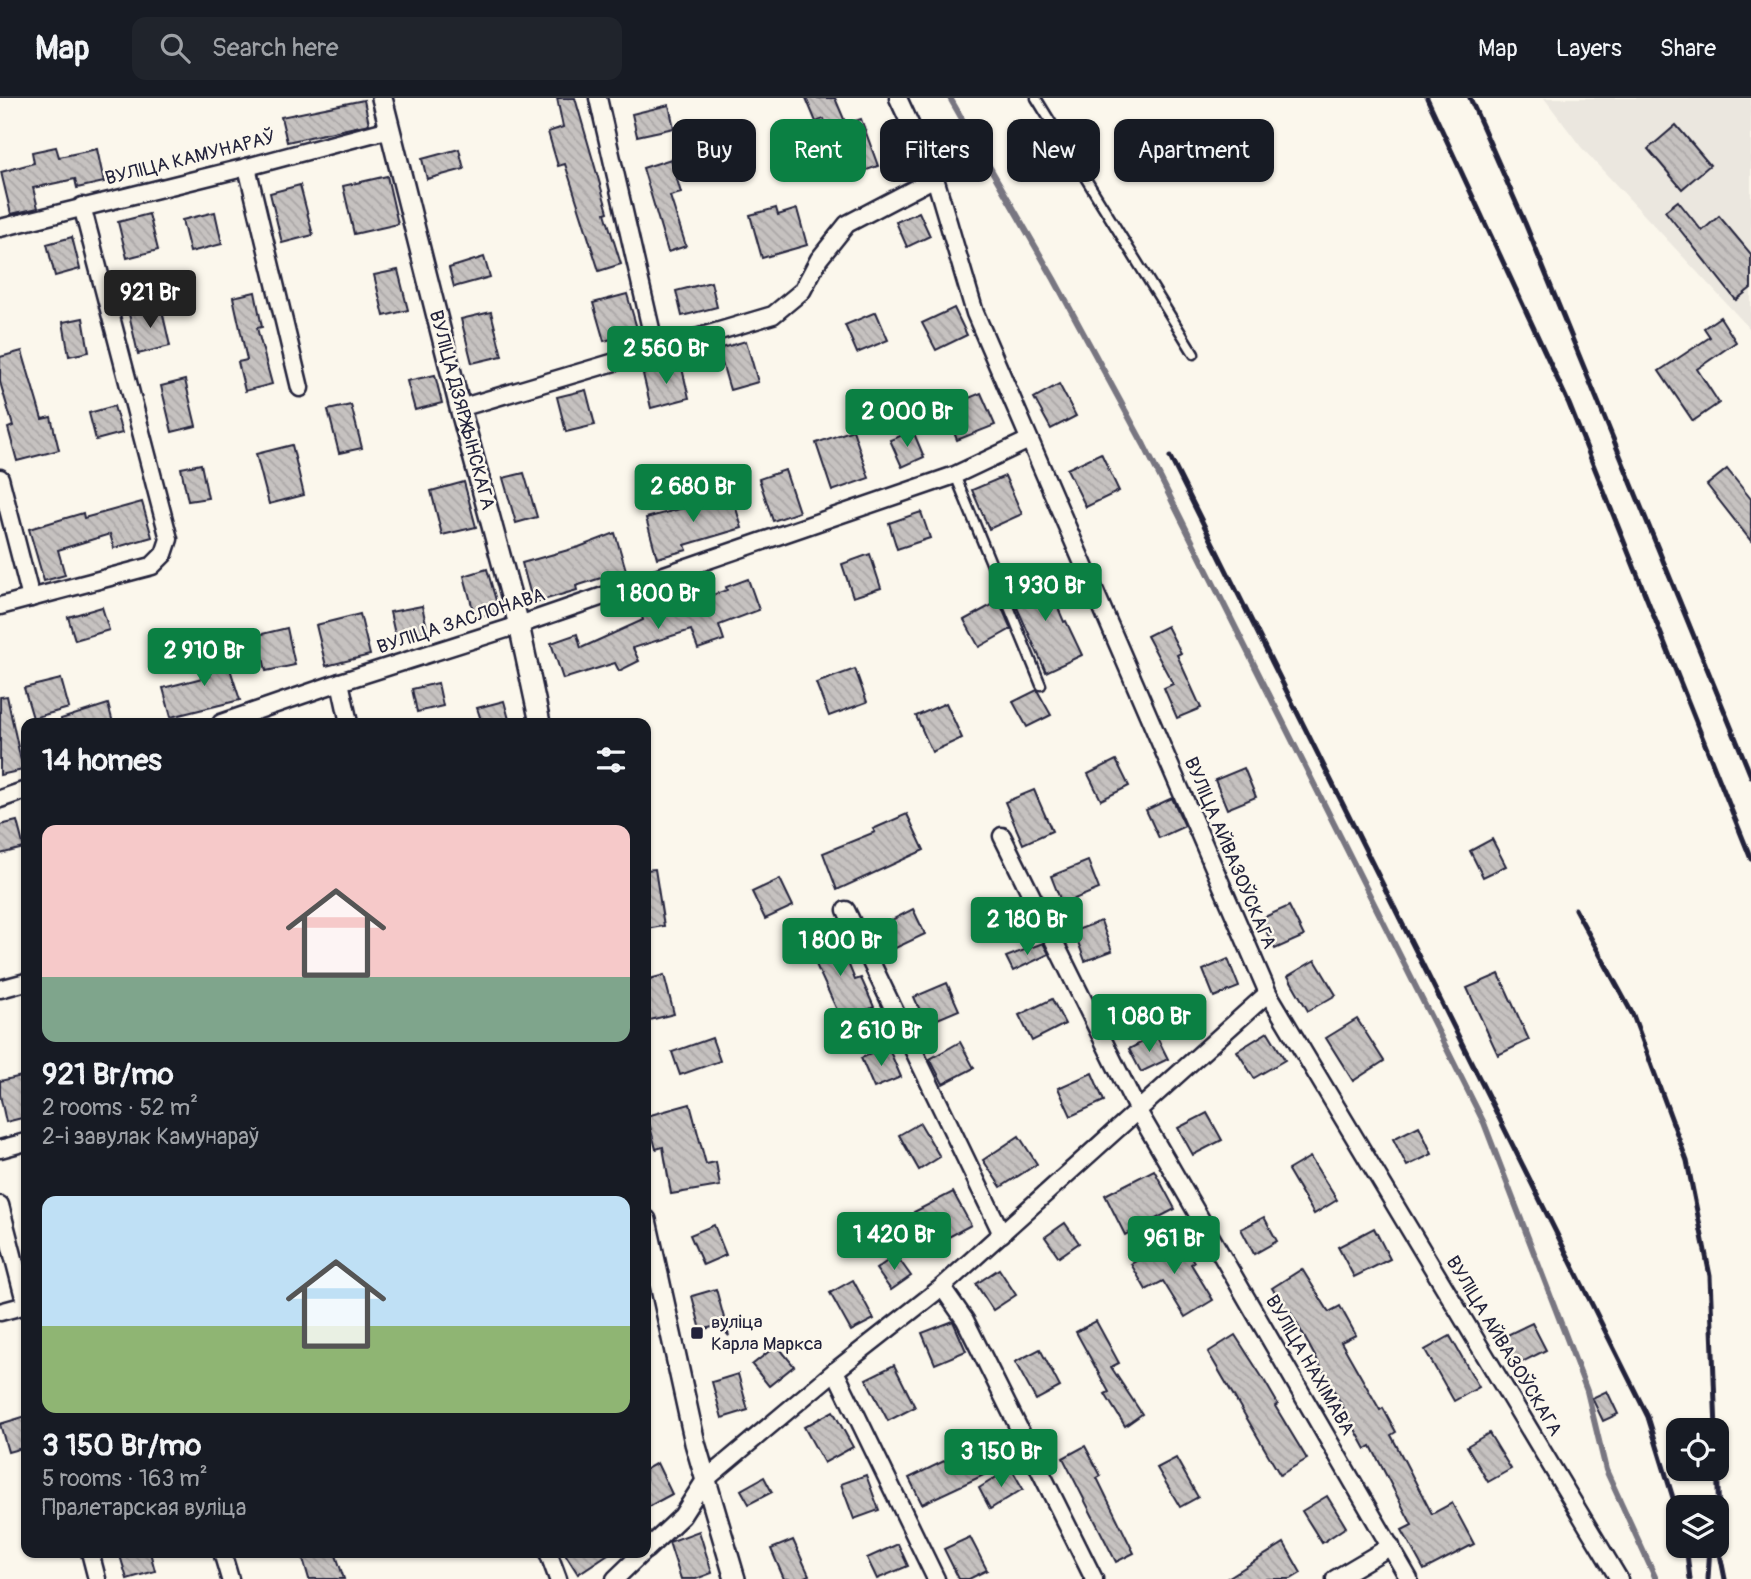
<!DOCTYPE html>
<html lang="en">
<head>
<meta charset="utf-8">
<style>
  body { margin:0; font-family:Pangolin,sans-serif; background:#20242c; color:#f1f3f6; height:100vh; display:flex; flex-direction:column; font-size:26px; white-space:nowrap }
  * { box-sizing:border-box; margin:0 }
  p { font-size:23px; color:#9ea1a6 }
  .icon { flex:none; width:38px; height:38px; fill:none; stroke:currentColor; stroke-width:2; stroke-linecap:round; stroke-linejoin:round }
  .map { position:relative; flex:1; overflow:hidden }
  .sheet { position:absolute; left:21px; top:620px; width:630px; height:840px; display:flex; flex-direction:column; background:#171b24; border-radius:14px; box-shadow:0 2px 5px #0004 }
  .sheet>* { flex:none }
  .hud { position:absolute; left:672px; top:21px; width:665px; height:63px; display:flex; gap:14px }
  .controls { position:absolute; left:1666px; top:1320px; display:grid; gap:14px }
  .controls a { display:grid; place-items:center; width:63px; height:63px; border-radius:14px; background:#171b24; box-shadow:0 2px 5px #0004; font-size:35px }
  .price { position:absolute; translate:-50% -60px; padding:0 16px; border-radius:7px; background:#0b8043; color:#fff; font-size:23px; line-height:46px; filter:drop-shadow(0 2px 4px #0008) }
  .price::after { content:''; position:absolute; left:50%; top:42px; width:21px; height:16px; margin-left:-10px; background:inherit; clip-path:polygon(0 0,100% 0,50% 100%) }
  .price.active { background:#222; color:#fff }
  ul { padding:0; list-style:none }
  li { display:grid; align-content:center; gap:14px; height:371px; padding:0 21px }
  li span { display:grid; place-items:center; height:217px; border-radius:14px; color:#555 }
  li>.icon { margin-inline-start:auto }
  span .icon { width:126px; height:126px; fill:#fffc; stroke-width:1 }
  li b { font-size:30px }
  h2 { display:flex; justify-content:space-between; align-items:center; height:84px; padding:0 21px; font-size:30px }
  .tag { padding:0 24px; border-radius:14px; background:#171b24; box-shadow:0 2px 5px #0004; font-size:24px; line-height:63px }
  .tag.active { background:#0b8043; color:#fff }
  header { display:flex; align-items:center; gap:42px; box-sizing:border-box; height:98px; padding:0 35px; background:#171b24; border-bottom:2px solid #363941 }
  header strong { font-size:33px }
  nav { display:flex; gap:38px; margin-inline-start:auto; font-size:24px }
  .search { width:490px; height:63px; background:#20242c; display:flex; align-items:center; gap:18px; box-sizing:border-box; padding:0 24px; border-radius:14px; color:#9ea1a6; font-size:26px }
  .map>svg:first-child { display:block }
  .built { fill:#ebe7df }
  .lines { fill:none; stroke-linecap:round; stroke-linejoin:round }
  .stream { stroke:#787681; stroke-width:6 }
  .building { fill:url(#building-back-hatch); stroke:#22223b; stroke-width:2 }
  .service-casing { stroke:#22223b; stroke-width:13 }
  .minor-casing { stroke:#22223b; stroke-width:21 }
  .tertiary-casing { stroke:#22223b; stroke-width:24 }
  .service { stroke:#fbf7ec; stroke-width:8 }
  .minor { stroke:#fbf7ec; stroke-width:16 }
  .tertiary { stroke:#fbf7ec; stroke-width:19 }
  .rail { stroke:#22223b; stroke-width:5 }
  .poi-dot { fill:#22223b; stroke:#fbf7ec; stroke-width:2.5 }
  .labels { text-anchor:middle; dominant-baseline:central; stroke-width:5; stroke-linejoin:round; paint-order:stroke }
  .street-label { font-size:19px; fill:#22223b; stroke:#fbf7ec }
  .poi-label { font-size:19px; fill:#22223b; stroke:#fbf7ec; text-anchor:start }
</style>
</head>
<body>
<header>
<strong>Map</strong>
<div class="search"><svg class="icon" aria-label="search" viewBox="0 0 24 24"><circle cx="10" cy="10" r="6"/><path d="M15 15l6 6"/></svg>Search here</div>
<nav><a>Map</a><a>Layers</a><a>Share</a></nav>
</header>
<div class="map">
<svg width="1751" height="1481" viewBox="0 0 1751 1481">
  <defs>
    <pattern id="building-back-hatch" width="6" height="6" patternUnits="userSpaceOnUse" patternTransform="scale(1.75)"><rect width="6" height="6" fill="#c6c2c0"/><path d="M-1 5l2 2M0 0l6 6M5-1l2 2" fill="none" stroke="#aaa6a6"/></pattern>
  </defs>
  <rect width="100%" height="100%" fill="#fbf7ec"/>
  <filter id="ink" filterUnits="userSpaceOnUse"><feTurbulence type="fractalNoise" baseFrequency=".0143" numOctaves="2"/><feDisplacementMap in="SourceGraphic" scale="14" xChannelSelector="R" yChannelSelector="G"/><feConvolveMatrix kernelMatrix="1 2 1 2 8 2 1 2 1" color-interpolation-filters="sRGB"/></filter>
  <g filter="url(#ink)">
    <polygon class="built" points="1544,0 1751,0 1751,232 1581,49"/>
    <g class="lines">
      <polyline class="stream" points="950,0 1054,181 1144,347 1484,1025 1587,1293 1606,1372 1656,1481"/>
    </g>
    <g class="building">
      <polygon points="557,0 575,0 608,114 605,115 621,166 599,173 565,66 558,68 548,34 563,29"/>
      <polygon points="806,0 835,0 846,26 861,21 878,68 845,80 824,21 816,24"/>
      <polygon points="364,2 369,26 287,44 281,19"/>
      <polygon points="669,7 674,30 637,38 632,16"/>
      <polygon points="1676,27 1710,67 1682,91 1648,51"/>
      <polygon points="56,49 59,59 97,51 104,84 77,90 75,81 33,90 38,110 11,116 1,74 34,65 32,54"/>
      <polygon points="459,51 464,71 427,81 422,61"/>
      <polygon points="671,61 681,95 670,98 686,148 668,154 643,70"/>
      <polygon points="387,78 398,126 354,136 343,88"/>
      <polygon points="300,87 313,137 282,145 270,95"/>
      <polygon points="1678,103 1702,133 1719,118 1751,156 1751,190 1736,202 1665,113"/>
      <polygon points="776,110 778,117 797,111 807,147 762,160 750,117"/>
      <polygon points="215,114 222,146 190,154 182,122"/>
      <polygon points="919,114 930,138 907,149 896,124"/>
      <polygon points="149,116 158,152 127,160 118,124"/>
      <polygon points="72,139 80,171 55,178 47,146"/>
      <polygon points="484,159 490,179 454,189 449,170"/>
      <polygon points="398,172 408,212 384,218 374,177"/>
      <polygon points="711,184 717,209 682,218 676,193"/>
      <polygon points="255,194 262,229 257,230 272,286 245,293 238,264 247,262 233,199"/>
      <polygon points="627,196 638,234 604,243 593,205"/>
      <polygon points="161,208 170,248 138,256 129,216"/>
      <polygon points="954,210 967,237 936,252 922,225"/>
      <polygon points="491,214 502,258 472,265 461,221"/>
      <polygon points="876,214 888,242 857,255 845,227"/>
      <polygon points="1720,219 1736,244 1697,271 1719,305 1693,323 1659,273 1710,239 1704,230"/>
      <polygon points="83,220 89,254 69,258 63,224"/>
      <polygon points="746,243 758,284 730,292 718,251"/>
      <polygon points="22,253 42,321 51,319 59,352 17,363 8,330 13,328 0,284 0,259"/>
      <polygon points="681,266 689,300 651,310 643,276"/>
      <polygon points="435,277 442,305 415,312 407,283"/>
      <polygon points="185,282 196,328 172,334 161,288"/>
      <polygon points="1059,286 1076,318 1051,331 1034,300"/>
      <polygon points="586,292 595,327 566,334 557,299"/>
      <polygon points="981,295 995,327 957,342 944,310"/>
      <polygon points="351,307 362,350 339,355 328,312"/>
      <polygon points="114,308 122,335 96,342 89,315"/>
      <polygon points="853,332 869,380 832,393 816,345"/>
      <polygon points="913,333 924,359 902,369 890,342"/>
      <polygon points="292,347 304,397 269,406 256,356"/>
      <polygon points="1101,355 1119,393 1086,409 1067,371"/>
      <polygon points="201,366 208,400 188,403 181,370"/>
      <polygon points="1727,371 1751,401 1751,443 1707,387"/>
      <polygon points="785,372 799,414 773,423 759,381"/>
      <polygon points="524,375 537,419 516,425 503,380"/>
      <polygon points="1005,378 1022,416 989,431 972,392"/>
      <polygon points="464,384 476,429 442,437 431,393"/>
      <polygon points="731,394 742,430 685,447 687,452 657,460 646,420 702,405 702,403"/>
      <polygon points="142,404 152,439 114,450 110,436 58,452 65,477 44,483 29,431 83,415 84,420"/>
      <polygon points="921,414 930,440 897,451 889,425"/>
      <polygon points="615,435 626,472 576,488 577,492 533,505 522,465 579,449"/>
      <polygon points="870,456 881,490 853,499 842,466"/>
      <polygon points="487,471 499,513 475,519 464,478"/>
      <polygon points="1043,474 1064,524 1066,523 1082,557 1046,574 1011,496 1017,493 1014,486"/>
      <polygon points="748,481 759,512 719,527 724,542 698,551 691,532 633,550 639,563 619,573 615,565 563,581 551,545 577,536 581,550 643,522 641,516 668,508 669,512 727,492 726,489"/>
      <polygon points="999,503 1011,531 979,549 964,522"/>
      <polygon points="422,508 428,534 396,541 390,514"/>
      <polygon points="102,509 109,532 75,542 68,519"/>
      <polygon points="360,516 370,557 326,568 316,527"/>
      <polygon points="1167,528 1181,555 1177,557 1201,610 1177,620 1164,590 1173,586 1147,538"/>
      <polygon points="287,530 295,567 266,573 258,537"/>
      <polygon points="223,549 240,602 171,619 163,590 210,578 202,555"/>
      <polygon points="855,571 867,604 829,618 816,585"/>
      <polygon points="61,581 69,610 33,620 24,590"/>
      <polygon points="438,585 443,608 417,614 412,591"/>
      <polygon points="1037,592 1051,617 1027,629 1013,604"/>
      <polygon points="7,598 23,672 0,677 0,599"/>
      <polygon points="504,603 510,625 482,625 477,610"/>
      <polygon points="946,605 962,640 932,654 916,618"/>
      <polygon points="108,606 113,625 61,625 61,621"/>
      <polygon points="1116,662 1129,688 1101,702 1088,676"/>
      <polygon points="1244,670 1256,699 1227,711 1215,682"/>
      <polygon points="1034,692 1052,733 1023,746 1005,704"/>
      <polygon points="1172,700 1185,728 1159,740 1146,712"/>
      <polygon points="907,716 924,752 837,792 823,755 875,734 873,731"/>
      <polygon points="17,723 24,750 0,756 0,727"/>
      <polygon points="1492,741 1506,768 1483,779 1470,753"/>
      <polygon points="1088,763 1099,791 1062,806 1051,778"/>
      <polygon points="655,771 664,828 646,831 646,772"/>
      <polygon points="780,781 793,808 765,821 752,794"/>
      <polygon points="1289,808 1304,838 1275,851 1260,821"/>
      <polygon points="913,811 925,836 883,856 872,832"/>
      <polygon points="1101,823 1112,853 1085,863 1074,833"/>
      <polygon points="836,835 855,882 861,880 874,909 842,923 807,847"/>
      <polygon points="1043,845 1049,856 1013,873 1006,859"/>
      <polygon points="1228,861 1239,889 1214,899 1203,872"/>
      <polygon points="1315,862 1336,897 1308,913 1288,878"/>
      <polygon points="1499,876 1529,942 1498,957 1467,890"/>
      <polygon points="664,877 674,916 646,923 646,882"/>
      <polygon points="947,885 959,912 926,926 914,899"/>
      <polygon points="1052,901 1065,926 1032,943 1019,917"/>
      <polygon points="1357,921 1384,963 1353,983 1326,940"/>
      <polygon points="1268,934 1285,962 1254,980 1237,953"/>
      <polygon points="1156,937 1168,961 1141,974 1129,951"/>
      <polygon points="712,940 720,963 680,977 672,954"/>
      <polygon points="960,944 974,970 943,986 930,961"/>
      <polygon points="888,949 901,979 874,990 861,960"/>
      <polygon points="1092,975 1104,1003 1071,1018 1058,990"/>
      <polygon points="26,977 26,1019 6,1024 0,997 0,983"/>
      <polygon points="690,1006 706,1066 716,1064 720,1088 671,1096 663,1049 656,1051 647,1018"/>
      <polygon points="1207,1015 1222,1042 1193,1057 1178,1030"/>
      <polygon points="920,1025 940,1059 919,1072 899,1037"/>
      <polygon points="1419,1028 1432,1056 1407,1068 1393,1041"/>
      <polygon points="1019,1038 1037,1066 1001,1089 983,1062"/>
      <polygon points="1310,1059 1337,1102 1314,1116 1288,1072"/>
      <polygon points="1154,1072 1175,1111 1125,1137 1105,1097"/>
      <polygon points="953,1094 971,1127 932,1148 914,1114"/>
      <polygon points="1264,1119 1277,1143 1254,1156 1241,1131"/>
      <polygon points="1065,1125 1079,1145 1059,1159 1045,1139"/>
      <polygon points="714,1127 726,1157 703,1167 690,1137"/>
      <polygon points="1374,1130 1390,1161 1354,1179 1338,1149"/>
      <polygon points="1179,1139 1194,1164 1191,1166 1213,1202 1185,1219 1163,1183 1146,1192 1131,1166"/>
      <polygon points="896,1157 911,1178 891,1192 876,1171"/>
      <polygon points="999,1171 1016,1197 993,1212 976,1186"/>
      <polygon points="1302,1171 1329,1214 1340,1208 1356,1237 1341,1244 1380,1312 1383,1310 1396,1334 1391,1337 1432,1416 1452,1405 1474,1446 1424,1472 1402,1432 1412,1427 1371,1348 1366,1351 1290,1213 1288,1215 1272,1190"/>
      <polygon points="853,1182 874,1221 851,1233 830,1195"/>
      <polygon points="716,1191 729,1238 720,1227 701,1232 692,1198"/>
      <polygon points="953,1223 966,1253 935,1266 922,1235"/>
      <polygon points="1096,1223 1119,1265 1111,1269 1142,1316 1125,1328 1105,1296 1109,1294 1076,1234"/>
      <polygon points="1532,1225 1546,1252 1516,1267 1503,1239"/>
      <polygon points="1235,1237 1264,1282 1278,1306 1275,1308 1307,1361 1280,1377 1208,1254"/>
      <polygon points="1450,1238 1479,1289 1454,1303 1425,1252"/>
      <polygon points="777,1247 794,1268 769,1288 752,1267"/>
      <polygon points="1040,1251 1060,1289 1036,1302 1015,1264"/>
      <polygon points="894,1267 915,1309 888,1323 866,1281"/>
      <polygon points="738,1276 748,1312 722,1320 712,1284"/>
      <polygon points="1607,1293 1618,1316 1603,1323 1592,1300"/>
      <polygon points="833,1313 853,1349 824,1365 804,1329"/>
      <polygon points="26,1318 26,1349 8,1354 0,1326"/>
      <polygon points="1489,1335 1511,1371 1488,1384 1467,1348"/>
      <polygon points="975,1348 988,1375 922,1406 909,1380"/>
      <polygon points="1085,1348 1101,1378 1097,1380 1134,1455 1116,1464 1063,1360"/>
      <polygon points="1176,1360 1198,1399 1180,1409 1157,1370"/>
      <polygon points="657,1365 672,1396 646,1410 646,1371"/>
      <polygon points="1011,1370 1023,1391 990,1411 979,1390"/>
      <polygon points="866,1377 879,1412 854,1421 841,1386"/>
      <polygon points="764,1379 772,1394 749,1406 741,1392"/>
      <polygon points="1327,1398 1346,1429 1322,1445 1302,1413"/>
      <polygon points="699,1433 712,1475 696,1481 681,1481 669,1444"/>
      <polygon points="970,1439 987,1472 969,1481 959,1481 944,1451"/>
      <polygon points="793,1442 809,1477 801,1481 784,1481 771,1451"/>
      <polygon points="1284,1445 1301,1475 1291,1481 1226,1481"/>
      <polygon points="898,1446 908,1468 877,1481 867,1460"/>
      <polygon points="119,1454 150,1454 155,1473 127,1481"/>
      <polygon points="301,1454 335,1454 344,1481 309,1481"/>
      <polygon points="564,1454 611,1454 578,1476"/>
    </g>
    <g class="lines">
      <defs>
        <g id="service">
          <polyline points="1036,0 1194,256"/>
          <polyline points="955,377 1041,587"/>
        </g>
        <g id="minor">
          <polyline points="598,0 656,253"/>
          <polyline points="898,0 935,80 975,215 1268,895 1619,1481"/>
          <polyline points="247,69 300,290"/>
          <polyline points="0,130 247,69 390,31"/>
          <polyline points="460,310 773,217 802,193 819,161 847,126 935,80"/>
          <polyline points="0,380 31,500"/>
          <polyline points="0,508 152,468 164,456 169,441 82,108"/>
          <polyline points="340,584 349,625"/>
          <polyline points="221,625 340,584 519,527 955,377 1029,342"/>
          <polyline points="0,701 26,692"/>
          <polyline points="1002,738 1138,1013 1409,1481"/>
          <polyline points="846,812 1002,1136"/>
          <polyline points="0,891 26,884"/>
          <polyline points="0,1051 26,1044"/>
          <polyline points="0,1107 26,1207 0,1214"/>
          <polyline points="942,1189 965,1222 1094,1481"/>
          <polyline points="835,1273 936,1481"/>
          <polyline points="646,1452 682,1418 705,1382 835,1273 942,1189 1268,895"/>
          <polyline points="90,1454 97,1481"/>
          <polyline points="222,1454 230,1481"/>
          <polyline points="548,1454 558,1481"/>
          <polyline points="615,1481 643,1454"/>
          <polyline points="1335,1481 1391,1448"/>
        </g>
        <g id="tertiary">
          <polyline points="382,0 460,310 519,527 540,625"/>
          <polyline points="646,1122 695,1345 735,1481"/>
        </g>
      </defs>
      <use href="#service" class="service-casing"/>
      <use href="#minor" class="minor-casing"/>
      <use href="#tertiary" class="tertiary-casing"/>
      <use href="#service" class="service"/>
      <use href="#minor" class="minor"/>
      <use href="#tertiary" class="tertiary"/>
      <g class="rail">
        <polyline points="1427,0 1569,306 1751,761"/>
        <polyline points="1470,0 1525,125 1751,678"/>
        <polyline points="1170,359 1648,1319 1678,1416"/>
        <polyline points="1575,811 1633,917 1687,1063 1710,1178 1716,1332"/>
        <polyline points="1717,1359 1720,1456 1725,1481"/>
        <polyline points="1686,1447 1690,1481"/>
        <polyline points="1708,1481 1710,1447"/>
      </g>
    </g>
  </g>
  <rect class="poi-dot" x="690" y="1228" width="14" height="14" rx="3.5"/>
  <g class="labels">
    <g class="street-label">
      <text transform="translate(190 60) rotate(-14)">ВУЛІЦА КАМУНАРАЎ</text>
      <text transform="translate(462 312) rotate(75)">ВУЛІЦА ДЗЯРЖЫНСКАГА</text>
      <text transform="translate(461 523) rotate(-18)">ВУЛІЦА ЗАСЛОНАВА</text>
      <text transform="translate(1230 755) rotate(67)">ВУЛІЦА АЙВАЗОЎСКАГА</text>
      <text transform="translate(1504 1248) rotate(59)">ВУЛІЦА АЙВАЗОЎСКАГА</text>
      <text transform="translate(1310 1267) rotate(60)">ВУЛІЦА НАХІМАВА</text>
    </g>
    <g class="poi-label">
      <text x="711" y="1224">вуліца<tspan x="711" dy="22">Карла Маркса</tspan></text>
    </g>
  </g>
</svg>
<div class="controls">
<a><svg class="icon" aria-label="locate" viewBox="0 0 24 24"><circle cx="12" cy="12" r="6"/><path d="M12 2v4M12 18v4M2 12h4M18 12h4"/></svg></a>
<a><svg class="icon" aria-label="layers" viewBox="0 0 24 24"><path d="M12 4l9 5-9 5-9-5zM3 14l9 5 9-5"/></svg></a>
</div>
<b class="price active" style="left:150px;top:232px">921 Br</b>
<b class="price" style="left:666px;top:288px">2 560 Br</b>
<b class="price" style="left:907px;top:351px">2 000 Br</b>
<b class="price" style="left:693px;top:426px">2 680 Br</b>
<b class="price" style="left:1045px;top:525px">1 930 Br</b>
<b class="price" style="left:658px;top:533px">1 800 Br</b>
<b class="price" style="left:204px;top:590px">2 910 Br</b>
<b class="price" style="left:1027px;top:859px">2 180 Br</b>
<b class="price" style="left:840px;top:880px">1 800 Br</b>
<b class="price" style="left:1149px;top:956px">1 080 Br</b>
<b class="price" style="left:881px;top:970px">2 610 Br</b>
<b class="price" style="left:894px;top:1174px">1 420 Br</b>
<b class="price" style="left:1174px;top:1178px">961 Br</b>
<b class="price" style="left:1001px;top:1391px">3 150 Br</b>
<div class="hud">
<a class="tag">Buy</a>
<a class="tag active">Rent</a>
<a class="tag">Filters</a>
<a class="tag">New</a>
<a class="tag">Apartment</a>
</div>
<section class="sheet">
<h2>14 homes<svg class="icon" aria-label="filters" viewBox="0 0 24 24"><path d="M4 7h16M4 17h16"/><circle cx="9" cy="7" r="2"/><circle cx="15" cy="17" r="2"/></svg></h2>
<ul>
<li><span style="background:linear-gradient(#f6c9c9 70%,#7fa58c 0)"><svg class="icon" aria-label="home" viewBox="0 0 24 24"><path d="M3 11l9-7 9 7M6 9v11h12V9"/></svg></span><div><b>921 Br/mo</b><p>2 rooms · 52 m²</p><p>2-і завулак Камунараў</p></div></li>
<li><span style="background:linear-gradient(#bfe0f5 60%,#8fb573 0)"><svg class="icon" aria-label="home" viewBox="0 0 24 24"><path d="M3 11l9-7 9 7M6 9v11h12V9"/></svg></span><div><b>3 150 Br/mo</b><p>5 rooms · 163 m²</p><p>Пралетарская вуліца</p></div></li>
</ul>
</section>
</div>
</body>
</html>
